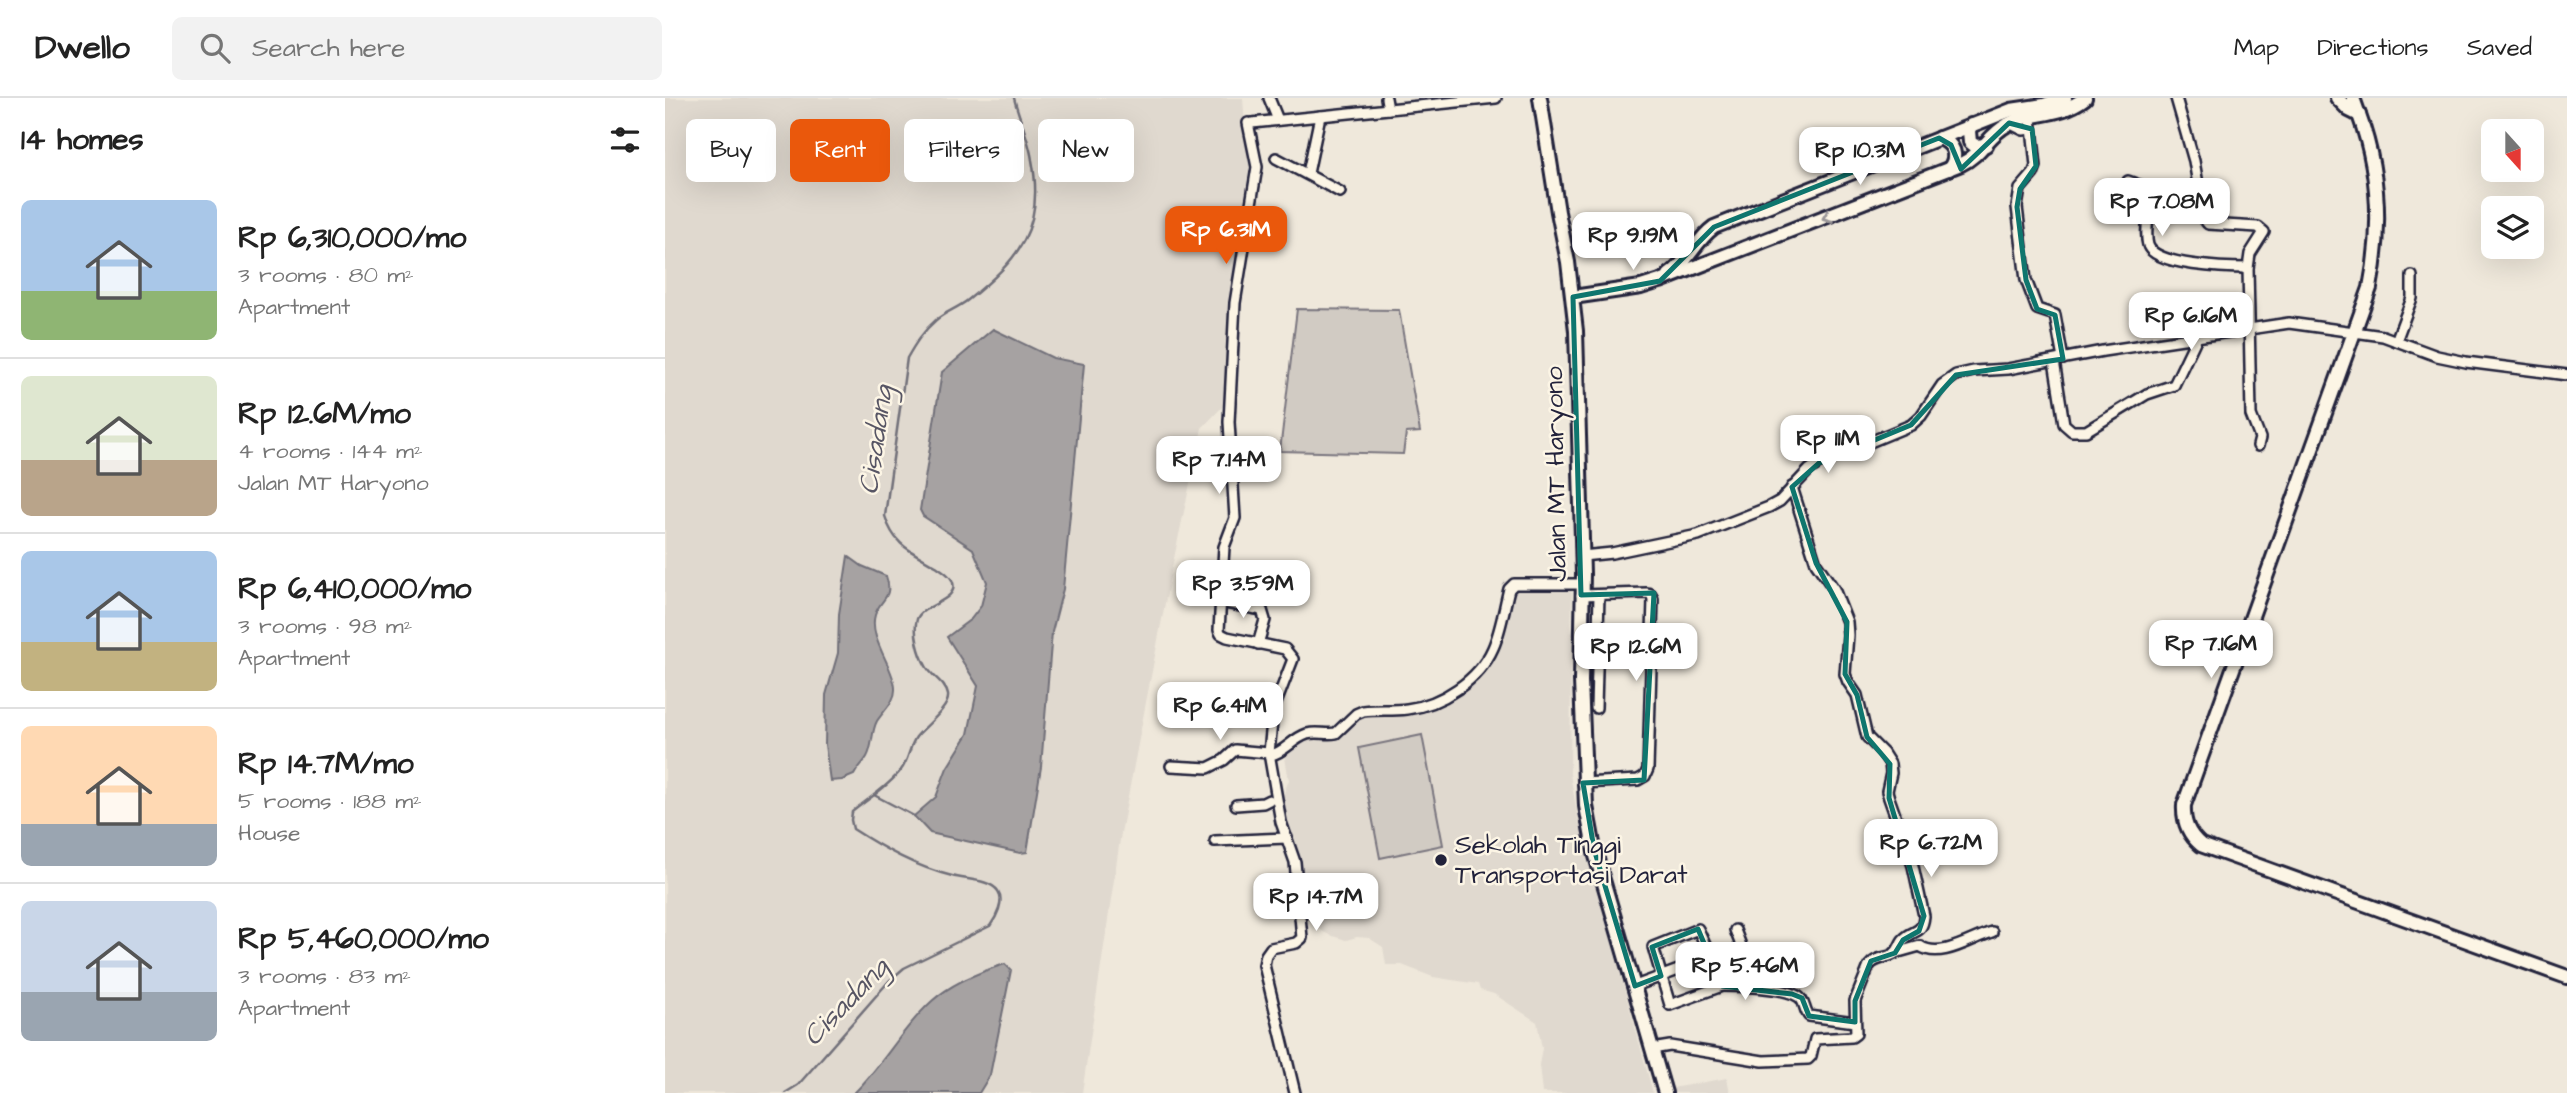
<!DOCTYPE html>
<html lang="en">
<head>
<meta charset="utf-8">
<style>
  body { margin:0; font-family:"Architects Daughter",sans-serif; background:#f2f2f2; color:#222; height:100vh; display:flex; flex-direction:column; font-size:26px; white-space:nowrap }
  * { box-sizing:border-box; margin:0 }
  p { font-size:23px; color:#767676 }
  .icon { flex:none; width:38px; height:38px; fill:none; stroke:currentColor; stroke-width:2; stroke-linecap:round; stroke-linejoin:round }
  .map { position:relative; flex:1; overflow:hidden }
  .drawer { display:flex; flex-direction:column; background:#fff; width:665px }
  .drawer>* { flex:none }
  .top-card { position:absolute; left:21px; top:21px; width:665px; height:63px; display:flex; gap:14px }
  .needle { width:46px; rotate:159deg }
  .fabs { position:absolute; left:1816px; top:21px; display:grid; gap:14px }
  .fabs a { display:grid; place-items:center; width:63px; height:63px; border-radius:10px; background:#fff; box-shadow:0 7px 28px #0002; font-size:35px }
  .price { position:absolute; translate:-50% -60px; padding:0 16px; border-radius:14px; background:#fff; color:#222; font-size:23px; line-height:46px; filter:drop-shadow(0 2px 4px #0008) }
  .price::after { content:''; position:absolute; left:50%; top:42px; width:21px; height:16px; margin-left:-10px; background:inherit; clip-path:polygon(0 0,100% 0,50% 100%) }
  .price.on { background:#ea580c; color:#fff }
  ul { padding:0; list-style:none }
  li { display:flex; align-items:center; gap:21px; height:175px; padding:0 21px }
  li+li { border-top:2px solid #e0e0e0 }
  li span { display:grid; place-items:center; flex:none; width:196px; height:140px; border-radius:10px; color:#555 }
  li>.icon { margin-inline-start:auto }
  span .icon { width:84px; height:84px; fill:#fffc; stroke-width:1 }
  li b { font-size:30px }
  h2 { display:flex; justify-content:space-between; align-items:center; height:84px; padding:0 21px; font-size:30px }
  .tag { padding:0 24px; border-radius:10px; background:#fff; box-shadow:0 7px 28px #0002; font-size:24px; line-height:63px }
  .tag.on { background:#ea580c; color:#fff }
  header { display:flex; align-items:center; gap:42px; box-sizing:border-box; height:98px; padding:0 35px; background:#fff; border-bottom:2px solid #e0e0e0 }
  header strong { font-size:33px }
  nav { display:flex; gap:38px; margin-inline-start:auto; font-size:24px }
  .search { width:490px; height:63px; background:#f2f2f2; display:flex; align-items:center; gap:18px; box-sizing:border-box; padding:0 24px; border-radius:10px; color:#767676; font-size:26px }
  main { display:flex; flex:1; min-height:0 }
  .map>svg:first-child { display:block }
  .built { fill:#e0d9cf }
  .green { fill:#d1cbc3; stroke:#7a767f; stroke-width:2 }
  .water { fill:#a6a2a2; stroke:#716f79; stroke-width:2 }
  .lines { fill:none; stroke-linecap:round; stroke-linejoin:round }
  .stream { stroke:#716f79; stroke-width:2.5 }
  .street-casing { stroke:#22223b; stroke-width:14 }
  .secondary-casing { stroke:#22223b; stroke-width:18 }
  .street { stroke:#fcf5e5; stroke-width:9 }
  .secondary { stroke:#fcf5e5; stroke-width:12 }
  .oneway { stroke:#9a9698 }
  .marked { fill:none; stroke:#0f766e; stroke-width:5; stroke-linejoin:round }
  .poi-dot { fill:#22223b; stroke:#fcf5e5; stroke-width:2.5 }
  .labels { text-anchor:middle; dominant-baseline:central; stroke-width:5; stroke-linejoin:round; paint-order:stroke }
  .street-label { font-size:26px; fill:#22223b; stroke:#fcf5e5 }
  .poi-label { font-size:26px; fill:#22223b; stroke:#fcf5e5; text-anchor:start }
  .water-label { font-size:28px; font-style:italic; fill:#575564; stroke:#fcf5e5 }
</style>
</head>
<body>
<header>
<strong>Dwello</strong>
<div class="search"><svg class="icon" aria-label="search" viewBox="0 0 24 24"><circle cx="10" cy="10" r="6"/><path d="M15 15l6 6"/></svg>Search here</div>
<nav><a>Map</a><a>Directions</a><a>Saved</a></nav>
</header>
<main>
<section class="drawer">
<h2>14 homes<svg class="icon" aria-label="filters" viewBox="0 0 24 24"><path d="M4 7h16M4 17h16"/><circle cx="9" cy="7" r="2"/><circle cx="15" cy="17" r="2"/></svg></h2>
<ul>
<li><span style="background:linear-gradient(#a9c7e8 65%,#8fb573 0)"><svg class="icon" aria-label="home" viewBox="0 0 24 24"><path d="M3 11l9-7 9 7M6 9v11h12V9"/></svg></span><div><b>Rp 6,310,000/mo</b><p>3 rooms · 80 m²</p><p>Apartment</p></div></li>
<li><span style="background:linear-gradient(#dfe7d0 60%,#b9a48a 0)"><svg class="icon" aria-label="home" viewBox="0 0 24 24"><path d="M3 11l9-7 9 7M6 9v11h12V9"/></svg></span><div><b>Rp 12.6M/mo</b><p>4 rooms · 144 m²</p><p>Jalan MT Haryono</p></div></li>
<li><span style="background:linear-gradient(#a9c7e8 65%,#c2b280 0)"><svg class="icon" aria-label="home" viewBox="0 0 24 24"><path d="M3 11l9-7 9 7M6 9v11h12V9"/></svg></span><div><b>Rp 6,410,000/mo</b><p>3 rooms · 98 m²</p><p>Apartment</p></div></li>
<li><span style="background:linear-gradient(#ffd9b3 70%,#9aa5b1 0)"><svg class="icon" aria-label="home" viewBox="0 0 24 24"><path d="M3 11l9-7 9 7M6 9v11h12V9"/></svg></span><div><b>Rp 14.7M/mo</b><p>5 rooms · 188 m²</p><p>House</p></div></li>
<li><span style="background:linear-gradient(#c9d6e8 65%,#9aa5b1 0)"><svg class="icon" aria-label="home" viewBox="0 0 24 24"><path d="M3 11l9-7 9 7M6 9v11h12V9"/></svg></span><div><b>Rp 5,460,000/mo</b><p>3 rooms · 83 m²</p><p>Apartment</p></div></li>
</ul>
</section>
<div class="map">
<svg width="1902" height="995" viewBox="0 0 1902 995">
  <rect width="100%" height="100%" fill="#efe8db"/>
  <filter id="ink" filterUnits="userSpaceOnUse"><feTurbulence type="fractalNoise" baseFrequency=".0143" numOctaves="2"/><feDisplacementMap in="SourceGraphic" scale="14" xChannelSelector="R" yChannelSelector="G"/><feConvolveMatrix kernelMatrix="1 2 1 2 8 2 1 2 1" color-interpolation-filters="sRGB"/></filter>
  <g filter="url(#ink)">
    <g class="built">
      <polygon points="0,0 578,0 582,56 585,66 563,216 560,306 537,330 506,474 456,735 417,995 0,995"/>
      <polygon points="839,483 907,487 905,676 913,720 988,995 877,995 874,967 877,950 872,924 829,896 815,892 813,886 768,879 737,867 721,867 718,849 704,840 692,839 681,842 664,837 650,829 639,803 614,707 624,682 620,660 622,651 645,637 666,642 688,622 694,620 738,616 775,609 801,591 825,547 834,517"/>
      <polygon points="1062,980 1065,995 1004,995 1002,991"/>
    </g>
    <g class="green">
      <polygon points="632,211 734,212 755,334 741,335 738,356 615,353"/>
      <polygon points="757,637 778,747 715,760 694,650"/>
    </g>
    <g class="water">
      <polygon points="328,231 388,260 419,266 398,491 387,534 376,669 362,754 355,755 265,735 249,718 271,699 282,670 303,636 313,588 282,539 306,521 316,508 322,484 308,451 258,418 255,412 277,274"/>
      <path d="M183 458 197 468 221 478C229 501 215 500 210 517 203 540 229 569 230 590 231 603 219 612 212 623 206 634 208 649 202 659 198 666 193 669 189 677L177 682 165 683 160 647 161 597 173 555 174 516Z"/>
      <path d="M340 866 346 872 325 977 314 995H189C218 967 237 930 267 903 287 885 314 874 340 866Z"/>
    </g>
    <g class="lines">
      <g class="stream">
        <polyline points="209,697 249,718"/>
        <path d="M120 995 133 987 224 883 239 870 325 828C331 820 340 803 333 793 325 781 300 782 287 778 251 769 219 751 188 731L186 722 187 714C203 701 224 688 236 672 244 662 244 649 251 639 259 629 285 610 283 597 281 585 266 578 261 568 254 556 248 534 252 521 257 506 297 503 287 482 284 476 277 472 271 468 246 453 229 448 220 418L242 260C250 246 258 233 271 222 280 214 293 210 303 202 354 161 380 130 367 62 364 41 354 20 349 0"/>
      </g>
      <defs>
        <g id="street">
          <polyline points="604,0 613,22"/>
          <polyline points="721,0 723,11"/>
          <polyline points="1511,0 1529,63 1539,121 1543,126 1593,129 1599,134 1585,156 1583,170 1586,317 1595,340 1593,348"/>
          <polyline points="1366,20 1371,68 1368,76 1355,91 1352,109 1361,182 1372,211 1390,217 1398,261"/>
          <polyline points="583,25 592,69 570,205 564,324 570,420 559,449 554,532 556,536 562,539 620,551 628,561 608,613 604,655 616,724 630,764 637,840 631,845 606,850 601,857 599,867 630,995"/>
          <polyline points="587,25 831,0"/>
          <polyline points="1344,25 1358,32 1367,31"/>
          <polyline points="611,60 675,94"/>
          <polyline points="643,75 655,18"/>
          <path d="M1463 83 1477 88 1485 97C1485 111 1479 134 1483 147 1489 168 1564 170 1583 170"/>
          <polyline points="1731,243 1747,200 1747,178"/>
          <polyline points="1389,263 1399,326 1407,333 1421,333 1482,296 1509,287 1533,237"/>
          <polyline points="917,458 947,455 1033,437 1104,409 1115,403 1144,372 1154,365 1246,327 1256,318 1277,287 1291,277 1309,273 1343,271 1438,253 1624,225 1718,238 1772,258 1801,264 1902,277"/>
          <polyline points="916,497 982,495 986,496 988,501 983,671 980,678 973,682 918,685"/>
          <polyline points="555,504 597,512 600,522 593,546"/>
          <polyline points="931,610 934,497"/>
          <path d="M606 657C620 654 627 641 642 636 652 633 661 637 671 635L691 616 698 613C713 611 727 613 742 611 776 607 814 582 828 550 836 532 839 510 844 491L849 486H917"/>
          <polyline points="506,668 543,670 559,662 570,652 604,655"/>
          <polyline points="571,707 598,705 604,702"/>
          <polyline points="550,743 622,740"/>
          <polyline points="1070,832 1092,889"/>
          <path d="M1230 855 1255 848C1275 862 1307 840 1327 834"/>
          <polyline points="1046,860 1033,831 988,849 1005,907 1057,888"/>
          <path d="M970 888 1046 860 1057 888C1074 888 1121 889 1134 899 1140 903 1139 913 1144 918L1190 924"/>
          <path d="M987 951 1005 948 1098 963 1143 961 1146 958 1150 941 1187 939 1191 936 1190 903 1204 868C1210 859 1220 861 1229 856 1234 852 1235 846 1238 842 1248 830 1257 838 1259 818L1248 768 1224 700 1222 693 1226 675 1225 666 1218 655 1202 639 1192 597 1183 584 1180 576 1183 537 1182 524 1169 491 1151 465 1127 389"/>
        </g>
        <g id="secondary">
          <polyline points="875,0 893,114 903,164 911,233 918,476 916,583 921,708 929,751 1000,995"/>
          <polyline points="1672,0 1684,12 1694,17 1688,0"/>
          <path d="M1694 17C1715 74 1717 130 1705 190L1519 707C1518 724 1523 736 1536 747L1902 879"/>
          <polyline points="1306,27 1304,33 1305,44 1310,48 1321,47"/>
          <path d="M1274 40C1289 45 1294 58 1284 71"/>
          <path d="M1004 177C1023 164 1030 143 1049 129L1346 12 1379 7 1400 0"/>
          <path d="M908 199 976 189 995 183 1296 66C1316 57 1324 36 1342 27 1365 13 1394 20 1420 0"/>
        </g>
      </defs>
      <use href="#street" class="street-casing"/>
      <use href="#secondary" class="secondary-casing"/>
      <use href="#street" class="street"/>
      <use href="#secondary" class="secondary"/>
    </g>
    <defs><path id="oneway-chevron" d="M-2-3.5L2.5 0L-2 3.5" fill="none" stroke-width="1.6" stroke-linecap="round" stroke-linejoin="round" transform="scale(1.75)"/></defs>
    <use class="oneway" href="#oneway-chevron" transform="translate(1162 119) rotate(159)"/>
  </g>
  <path class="marked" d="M1344 25 1367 31 1371 68 1355 91 1352 109 1361 182 1372 211 1390 217 1398 261 1291 277 1246 327 1154 365 1127 389 1151 465 1182 524 1180 576 1192 597 1202 639 1225 666 1224 700 1259 818 1254 833 1238 842 1230 855 1206 863 1190 903V924L1144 918 1137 900 1127 896 1057 888 1033 831 987 849 996 878 970 888 929 751 918 685 979 682 989 495 916 497 908 199 995 183 1049 129 1274 40 1286 47 1296 71Z"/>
  <circle class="poi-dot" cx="776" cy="762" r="7"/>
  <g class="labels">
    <g class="street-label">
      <text transform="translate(891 376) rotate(-91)">Jalan MT Haryono</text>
    </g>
    <g class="poi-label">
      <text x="790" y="747">Sekolah Tinggi<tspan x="790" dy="30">Transportasi Darat</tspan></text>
    </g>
    <g class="water-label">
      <text transform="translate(211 342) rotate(-82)">Cisadang</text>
      <text transform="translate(181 904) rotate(-46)">Cisadang</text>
    </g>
  </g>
</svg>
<div class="fabs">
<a><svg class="needle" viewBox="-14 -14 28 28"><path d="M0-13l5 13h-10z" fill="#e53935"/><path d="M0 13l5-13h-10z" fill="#767676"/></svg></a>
<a><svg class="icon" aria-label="layers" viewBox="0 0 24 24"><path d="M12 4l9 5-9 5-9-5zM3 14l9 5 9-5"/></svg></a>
</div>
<b class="price" style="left:1195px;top:89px">Rp 10.3M</b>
<b class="price" style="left:1497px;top:140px">Rp 7.08M</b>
<b class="price on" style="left:561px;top:168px">Rp 6.31M</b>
<b class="price" style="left:968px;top:174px">Rp 9.19M</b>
<b class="price" style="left:1526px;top:254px">Rp 6.16M</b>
<b class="price" style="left:1163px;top:377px">Rp 11M</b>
<b class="price" style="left:554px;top:398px">Rp 7.14M</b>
<b class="price" style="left:578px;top:522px">Rp 3.59M</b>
<b class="price" style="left:1546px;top:582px">Rp 7.16M</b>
<b class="price" style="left:971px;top:585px">Rp 12.6M</b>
<b class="price" style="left:555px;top:644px">Rp 6.41M</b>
<b class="price" style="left:1266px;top:781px">Rp 6.72M</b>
<b class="price" style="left:651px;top:835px">Rp 14.7M</b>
<b class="price" style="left:1080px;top:904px">Rp 5.46M</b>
<div class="top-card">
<a class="tag">Buy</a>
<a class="tag on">Rent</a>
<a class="tag">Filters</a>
<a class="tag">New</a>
</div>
</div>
</main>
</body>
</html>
